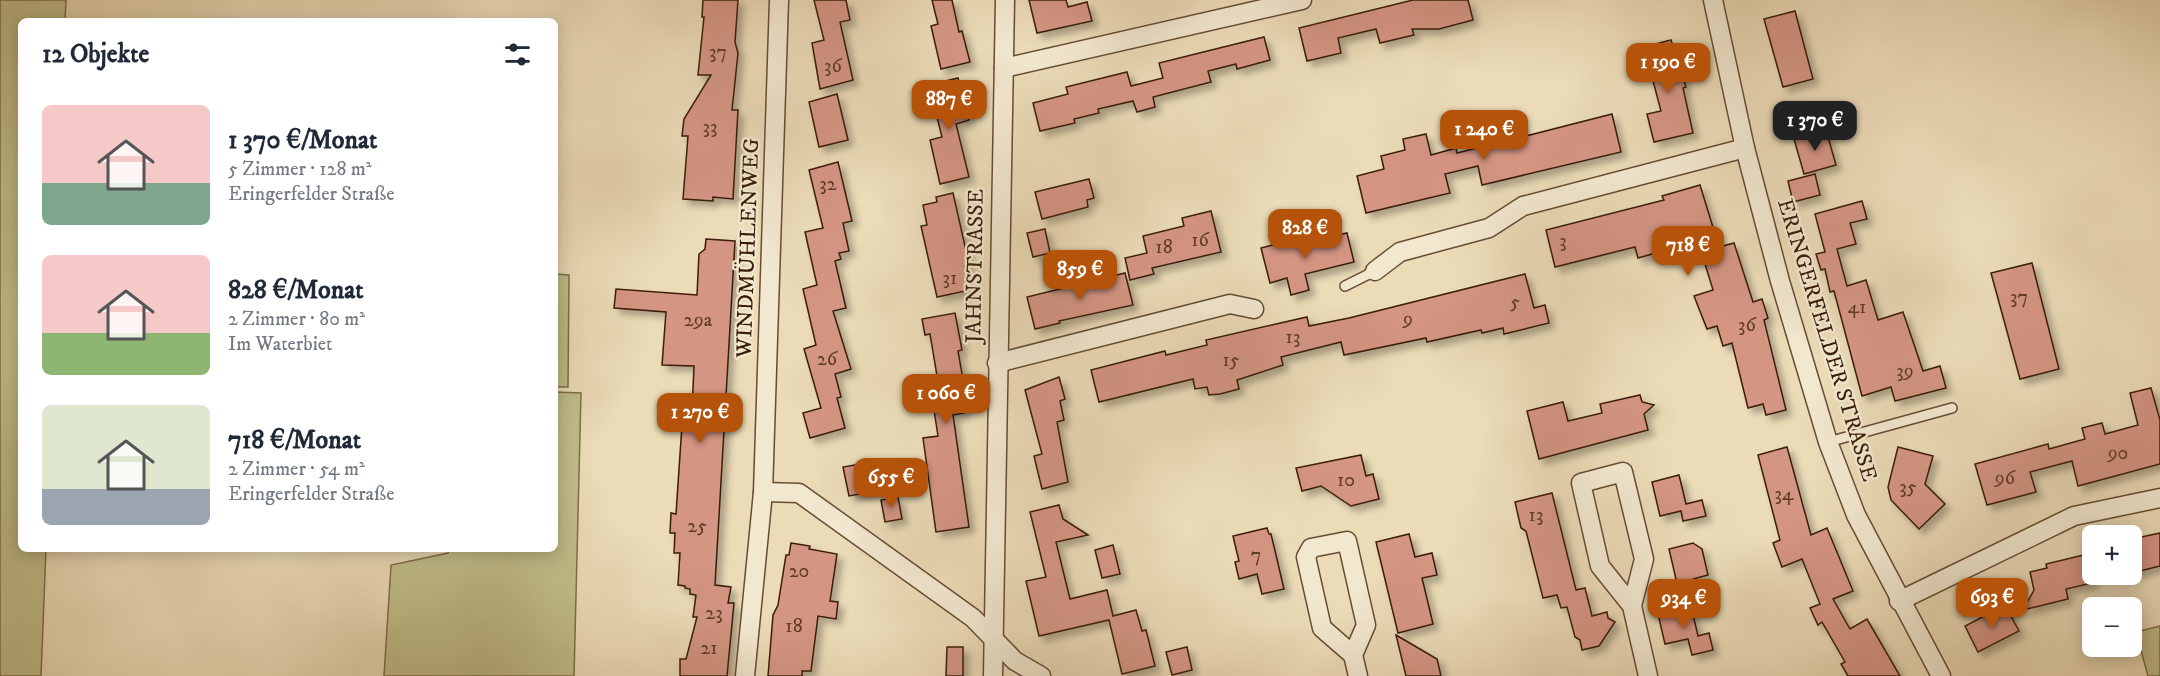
<!DOCTYPE html>
<html lang="de">
<head>
<meta charset="utf-8">
<style>
  body { margin:0; font-family:"IM FELL DW Pica",serif; background:#f2f2f3; color:#1f2937; height:100vh; display:flex; flex-direction:column; font-size:22px; white-space:nowrap }
  * { box-sizing:border-box; margin:0 }
  p { font-size:20px; color:#747a83 }
  .icon { flex:none; width:33px; height:33px; fill:none; stroke:currentColor; stroke-width:2; stroke-linecap:round; stroke-linejoin:round }
  .map { position:relative; flex:1; overflow:hidden }
  .panel { position:absolute; left:18px; top:18px; width:540px; height:534px; display:flex; flex-direction:column; background:#fff; border-radius:9px; box-shadow:0 3px 15px #0003 }
  .panel>* { flex:none }
  .tools { position:absolute; left:2082px; top:525px; display:grid; gap:12px }
  .tools a { display:grid; place-items:center; width:60px; height:60px; border-radius:9px; background:#fff; box-shadow:0 3px 15px #0003; font-size:30px }
  .price { position:absolute; translate:-50% -51px; padding:0 14px; border-radius:12px; background:#b45309; color:#fff; font-size:20px; line-height:39px; filter:drop-shadow(0 2px 3px #0008) }
  .price::after { content:''; position:absolute; left:50%; top:36px; width:18px; height:14px; margin-left:-9px; background:inherit; clip-path:polygon(0 0,100% 0,50% 100%) }
  .price.on { background:#222; color:#fff }
  ul { padding:0; list-style:none }
  li { display:flex; align-items:center; gap:18px; height:150px; padding:0 24px }
  li span { display:grid; place-items:center; flex:none; width:168px; height:120px; border-radius:9px; color:#555 }
  li>.icon { margin-inline-start:auto }
  span .icon { width:72px; height:72px; fill:#fffc; stroke-width:1 }
  li b { font-size:26px }
  h2 { display:flex; justify-content:space-between; align-items:center; height:72px; padding:0 24px; font-size:26px }
  .map>svg:first-child { display:block }
  .green { fill:#c0bd89; stroke:#7d6d48; stroke-width:1.5 }
  .building { fill:#d49583; stroke:#3a1d08; stroke-width:1.5; filter:url(#shadow) }
  .lines { fill:none; stroke-linecap:round; stroke-linejoin:round }
  .lane-casing { stroke:#664c34; stroke-width:12 }
  .street-casing { stroke:#664c34; stroke-width:21 }
  .lane { stroke:#f2e8d0; stroke-width:9 }
  .street { stroke:#f2e8d0; stroke-width:18 }
  .labels { text-anchor:middle; dominant-baseline:central; stroke-width:4.5; stroke-linejoin:round; paint-order:stroke }
  .number-label { font-size:20px; fill:#603b27 }
  .street-label { font-size:22px; fill:#3a1d08; stroke:#f2e8d0 }
</style>
</head>
<body>
<div class="map">
<svg width="2160" height="676" viewBox="0 0 2160 676">
  <defs>
    <filter id="shadow"><feDropShadow dx="5.5" dy="5.5" stdDeviation="3" flood-color="#0004"/></filter>
  </defs>
  <rect width="100%" height="100%" fill="#ebdbb7"/>
  <filter id="stains"><feTurbulence type="fractalNoise" baseFrequency=".00333" numOctaves="4"/><feColorMatrix values="0 0 0 0 .2 0 0 0 0 .09 0 0 0 0 .02 0 0 0 .5 -.17"/></filter>
  <radialGradient id="worn" r=".72"><stop offset=".6" stop-color="#630" stop-opacity="0"/><stop offset="1" stop-color="#630" stop-opacity=".3"/></radialGradient>
  <g class="green">
    <polygon points="0,0 66,0 65,21 21,21 21,549 46,549 41,676 0,676"/>
    <polygon points="555,274 569,275 568,387 555,387"/>
    <polygon points="555,392 581,393 574,676 384,676 391,565 448,553 449,549 555,549"/>
    <polygon points="2160,626 2160,676 2148,676 2136,632"/>
  </g>
  <g class="building">
    <polygon points="703,0 738,0 735,42 738,53 732,110 738,110 733,199 713,197 713,201 683,199 688,136 682,136 684,119 711,75 698,75 704,17 702,17"/>
    <polygon points="814,0 846,0 850,20 840,22 853,80 820,89 812,43 824,40"/>
    <polygon points="932,0 952,0 959,32 962,31 970,62 941,69 931,26 938,24"/>
    <polygon points="1029,0 1066,0 1068,7 1087,2 1092,21 1037,33"/>
    <polygon points="1413,0 1468,0 1473,20 1439,29 1412,29 1414,35 1380,43 1376,29 1338,38 1341,53 1307,61 1299,28"/>
    <polygon points="1795,11 1813,79 1783,87 1764,19"/>
    <polygon points="1264,37 1270,60 1237,69 1236,64 1208,71 1211,82 1153,97 1155,107 1137,112 1133,101 1098,109 1099,113 1074,119 1075,123 1040,131 1033,103 1068,94 1066,87 1127,72 1131,86 1163,78 1159,63"/>
    <polygon points="1671,40 1686,87 1683,88 1693,133 1654,142 1647,114 1661,111 1644,47"/>
    <polygon points="958,78 969,120 956,124 969,177 940,184 930,140 942,137 929,85"/>
    <polygon points="837,94 848,140 819,147 809,102"/>
    <polygon points="1612,114 1621,152 1482,185 1478,166 1445,174 1450,193 1366,213 1357,176 1384,169 1381,156 1405,150 1403,139 1426,134 1431,155 1456,148 1457,153 1496,143 1493,129 1519,123 1522,137"/>
    <polygon points="1826,130 1836,165 1804,174 1794,139"/>
    <polygon points="838,162 852,221 843,223 849,251 839,253 841,259 835,261 846,308 833,311 851,369 835,374 841,397 837,398 845,428 810,438 803,413 821,408 804,349 816,345 803,289 817,285 805,232 823,228 809,170"/>
    <polygon points="1815,174 1820,195 1793,202 1788,181"/>
    <polygon points="1089,179 1094,198 1087,200 1088,207 1042,219 1035,192"/>
    <polygon points="1700,185 1719,247 1734,243 1753,302 1762,299 1768,318 1764,320 1786,410 1766,415 1763,404 1748,408 1732,343 1723,346 1717,326 1707,329 1694,296 1713,290 1698,241 1638,258 1635,247 1555,267 1546,230 1664,200 1662,196"/>
    <polygon points="953,193 969,264 965,266 970,290 937,297 921,226 927,225 923,205 937,202 936,197"/>
    <polygon points="1862,201 1867,219 1850,223 1856,244 1837,249 1847,286 1866,280 1878,320 1903,312 1923,371 1940,366 1946,388 1895,401 1891,387 1862,396 1834,291 1830,292 1825,269 1821,270 1816,254 1825,252 1815,214"/>
    <polygon points="1211,211 1221,252 1152,268 1154,274 1130,280 1125,258 1147,253 1143,236 1184,226 1182,218"/>
    <polygon points="1045,229 1050,253 1033,257 1027,233"/>
    <polygon points="1347,233 1354,262 1305,274 1309,290 1291,295 1287,278 1270,283 1261,248 1287,241 1289,246"/>
    <polygon points="706,239 735,241 715,585 731,587 728,603 734,603 727,676 680,676 680,659 686,659 697,617 693,617 696,595 690,594 690,589 685,588 685,586 678,585 680,553 674,553 675,533 670,533 671,513 676,514 683,410 692,411 694,366 662,365 666,312 614,308 616,289 697,295 699,254 705,249"/>
    <polygon points="2032,263 2059,369 2020,379 1991,273"/>
    <polygon points="1125,273 1133,305 1059,321 1060,323 1035,329 1027,297"/>
    <polygon points="1525,274 1534,308 1545,305 1549,323 1504,334 1503,328 1482,333 1481,330 1427,342 1426,338 1344,355 1341,342 1281,357 1283,365 1237,380 1239,389 1220,394 1209,395 1207,387 1195,389 1193,379 1099,402 1091,370 1165,351 1166,355 1207,345 1206,340 1307,317 1309,326 1349,318"/>
    <polygon points="955,313 962,350 958,351 968,408 963,408 964,413 953,415 969,527 936,532 923,438 938,436 929,377 937,376 930,334 925,335 922,319"/>
    <polygon points="1059,377 1065,399 1060,401 1064,420 1057,422 1068,482 1042,489 1034,456 1042,454 1025,390"/>
    <polygon points="2151,388 2160,420 2160,464 2078,486 2072,461 2030,472 2036,492 1987,505 1975,464 2048,444 2049,449 2085,439 2082,428 2102,423 2105,434 2138,425 2130,393"/>
    <polygon points="1640,395 1642,402 1654,405 1644,414 1648,430 1539,459 1527,411 1563,402 1568,421 1602,413 1600,404"/>
    <polygon points="1787,447 1811,535 1827,528 1853,591 1833,599 1850,629 1867,619 1900,676 1848,676 1841,664 1845,662 1822,622 1818,625 1810,608 1820,604 1802,559 1782,567 1773,543 1780,540 1758,455"/>
    <polygon points="1898,447 1933,456 1925,484 1945,504 1919,529 1891,500 1888,487"/>
    <polygon points="1361,455 1366,476 1373,474 1379,499 1351,506 1321,486 1302,491 1296,468"/>
    <polygon points="883,460 888,489 849,496 843,467"/>
    <polygon points="1679,475 1686,504 1702,500 1706,516 1683,521 1681,511 1660,516 1652,482"/>
    <polygon points="1552,493 1576,590 1585,588 1592,616 1607,612 1608,618 1615,622 1599,646 1582,650 1580,640 1575,637 1567,607 1561,608 1557,595 1543,598 1526,531 1521,528 1515,502"/>
    <polygon points="898,497 902,519 885,522 881,500"/>
    <polygon points="1059,505 1063,519 1088,535 1056,542 1070,599 1107,590 1113,616 1136,610 1142,631 1146,630 1155,666 1122,674 1109,620 1039,636 1026,581 1046,577 1030,512"/>
    <polygon points="1267,528 1269,534 1271,534 1284,589 1262,594 1257,574 1239,579 1235,562 1239,561 1233,536"/>
    <polygon points="2160,533 2160,566 2132,573 2132,539"/>
    <polygon points="1409,534 1415,557 1432,553 1437,575 1422,578 1433,624 1398,633 1376,542"/>
    <polygon points="791,543 810,546 809,549 837,554 830,601 838,602 836,619 818,616 811,671 802,671 802,676 768,676 773,615 778,605 786,555 789,555"/>
    <polygon points="1693,543 1702,549 1708,575 1693,579 1695,588 1679,592 1669,549"/>
    <polygon points="1113,545 1120,574 1102,578 1095,550"/>
    <polygon points="2092,553 2092,583 2066,589 2068,599 2023,610 2034,590 2030,572 2047,568 2046,564"/>
    <polygon points="2005,605 2019,631 1978,652 1965,626"/>
    <polygon points="1691,606 1698,636 1709,633 1713,650 1692,655 1688,639 1665,644 1658,614"/>
    <polygon points="1396,635 1437,659 1441,676 1406,676"/>
    <polygon points="947,647 963,647 963,676 946,676"/>
    <polygon points="1187,647 1192,670 1172,675 1166,652"/>
  </g>
  <g class="lines">
    <defs>
      <g id="lane">
        <polyline points="1345,286 1375,271"/>
        <polyline points="1828,442 1952,408"/>
      </g>
      <g id="street">
        <polyline points="1713,0 1745,148 1780,281 1828,442 1856,515 1941,676"/>
        <polyline points="1004,68 1302,0"/>
        <polyline points="1375,271 1400,252 1489,228 1523,206 1745,148"/>
        <polyline points="997,363 1230,304 1254,309"/>
        <polyline points="763,492 799,493 973,618 1015,661 1041,676"/>
        <polyline points="1899,601 2074,516 2160,498"/>
        <polyline points="1632,606 1644,559 1623,472 1581,483 1600,566 1632,606 1648,676"/>
        <polyline points="1353,655 1322,628 1306,557 1311,548 1347,541 1366,625 1353,655 1358,676"/>
        <polyline points="745,676 763,492 779,0"/>
        <polyline points="993,676 1005,0"/>
      </g>
    </defs>
    <use href="#lane" class="lane-casing"/>
    <use href="#street" class="street-casing"/>
    <use href="#lane" class="lane"/>
    <use href="#street" class="street"/>
  </g>
  <g class="labels">
    <g class="number-label">
      <text x="718" y="52">37</text>
      <text x="833" y="66">36</text>
      <text x="710" y="127">33</text>
      <text x="828" y="184">32</text>
      <text x="1200" y="240">16</text>
      <text x="1563" y="241">3</text>
      <text x="1164" y="247">18</text>
      <text x="950" y="278">31</text>
      <text x="2019" y="297">37</text>
      <text x="1515" y="302">5</text>
      <text x="1857" y="307">41</text>
      <text x="1408" y="319">9</text>
      <text x="698" y="320">29a</text>
      <text x="1747" y="325">36</text>
      <text x="1293" y="337">13</text>
      <text x="827" y="359">26</text>
      <text x="1231" y="360">15</text>
      <text x="1905" y="371">39</text>
      <text x="2118" y="453">90</text>
      <text x="2005" y="478">96</text>
      <text x="1346" y="480">10</text>
      <text x="1908" y="487">35</text>
      <text x="1784" y="494">34</text>
      <text x="1536" y="515">13</text>
      <text x="697" y="526">25</text>
      <text x="1256" y="555">7</text>
      <text x="799" y="571">20</text>
      <text x="714" y="613">23</text>
      <text x="794" y="626">18</text>
      <text x="709" y="648">21</text>
    </g>
    <g class="street-label">
      <text transform="translate(748 248) rotate(-88)">WINDMÜHLENWEG</text>
      <text transform="translate(975 266) rotate(-89)">JAHNSTRASSE</text>
      <text transform="translate(1827 340) rotate(73)">ERINGERFELDER STRASSE</text>
    </g>
  </g>
  <rect width="100%" height="100%" filter="url(#stains)"/>
  <rect width="100%" height="100%" fill="url(#worn)"/>
</svg>
<div class="tools">
<a>+</a>
<a>−</a>
</div>
<b class="price" style="left:1668px;top:94px">1 190 €</b>
<b class="price" style="left:949px;top:131px">887 €</b>
<b class="price on" style="left:1815px;top:152px">1 370 €</b>
<b class="price" style="left:1484px;top:161px">1 240 €</b>
<b class="price" style="left:1305px;top:260px">828 €</b>
<b class="price" style="left:1688px;top:277px">718 €</b>
<b class="price" style="left:1080px;top:301px">859 €</b>
<b class="price" style="left:946px;top:425px">1 060 €</b>
<b class="price" style="left:700px;top:444px">1 270 €</b>
<b class="price" style="left:891px;top:509px">655 €</b>
<b class="price" style="left:1992px;top:629px">693 €</b>
<b class="price" style="left:1684px;top:630px">934 €</b>
<section class="panel">
<h2>12 Objekte<svg class="icon" aria-label="filters" viewBox="0 0 24 24"><path d="M4 7h16M4 17h16"/><circle cx="9" cy="7" r="2"/><circle cx="15" cy="17" r="2"/></svg></h2>
<ul>
<li><span style="background:linear-gradient(#f6c9c9 65%,#7fa58c 0)"><svg class="icon" aria-label="home" viewBox="0 0 24 24"><path d="M3 11l9-7 9 7M6 9v11h12V9"/></svg></span><div><b>1 370 €/Monat</b><p>5 Zimmer · 128 m²</p><p>Eringerfelder Straße</p></div></li>
<li><span style="background:linear-gradient(#f6c9c9 65%,#8fb573 0)"><svg class="icon" aria-label="home" viewBox="0 0 24 24"><path d="M3 11l9-7 9 7M6 9v11h12V9"/></svg></span><div><b>828 €/Monat</b><p>2 Zimmer · 80 m²</p><p>Im Waterbiet</p></div></li>
<li><span style="background:linear-gradient(#dfe7d0 70%,#9aa5b1 0)"><svg class="icon" aria-label="home" viewBox="0 0 24 24"><path d="M3 11l9-7 9 7M6 9v11h12V9"/></svg></span><div><b>718 €/Monat</b><p>2 Zimmer · 54 m²</p><p>Eringerfelder Straße</p></div></li>
</ul>
</section>
</div>
</body>
</html>
